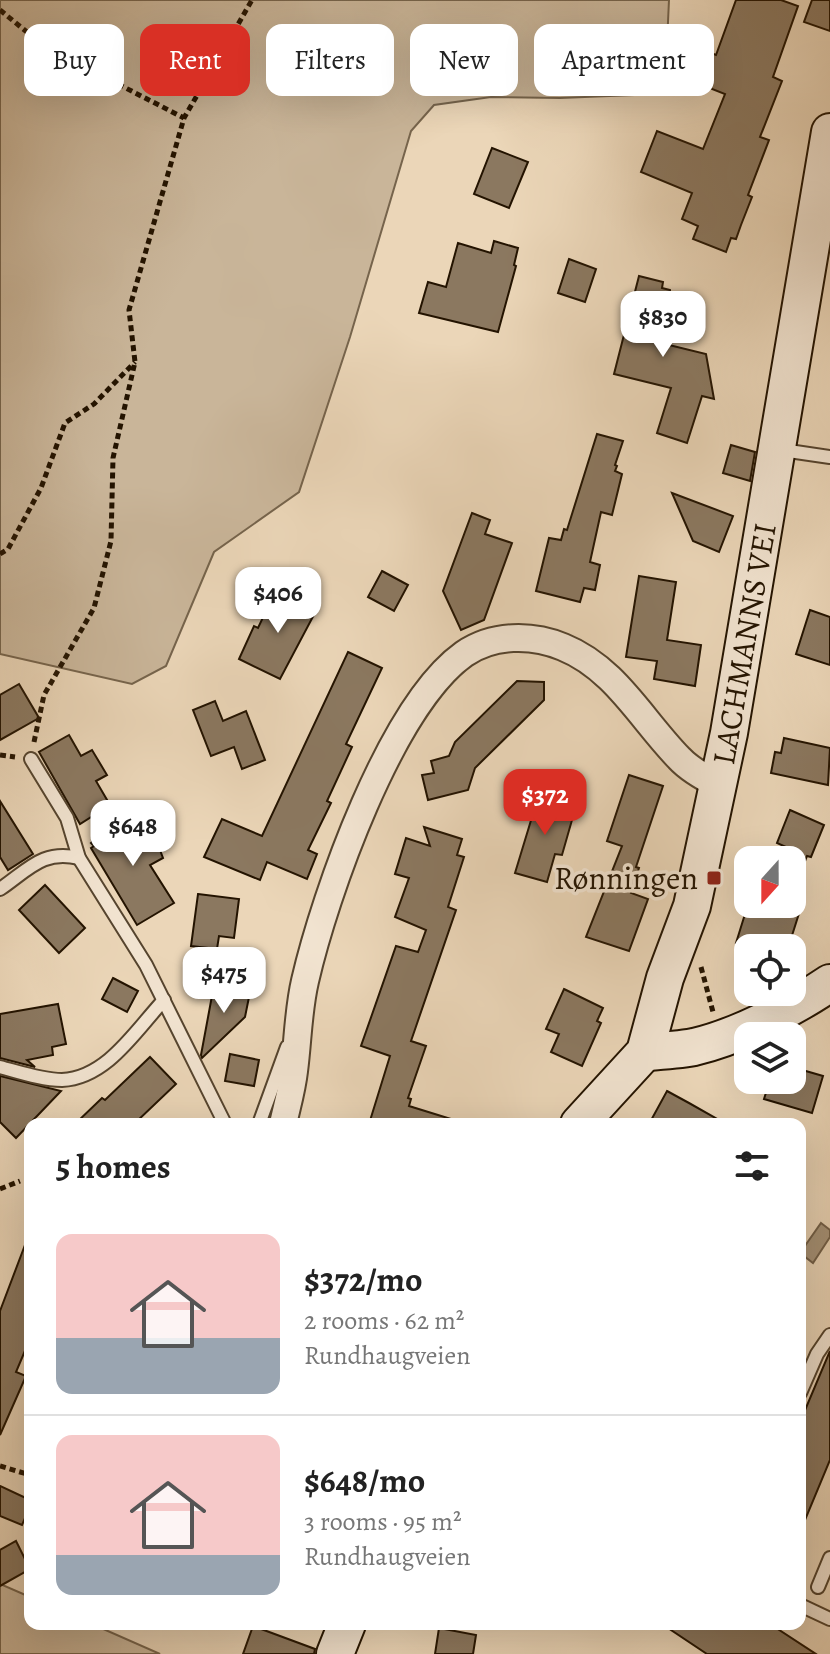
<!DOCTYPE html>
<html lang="en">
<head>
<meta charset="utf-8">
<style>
  body { margin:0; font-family:Alegreya,serif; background:#f6f6f6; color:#222; height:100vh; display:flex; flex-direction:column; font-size:30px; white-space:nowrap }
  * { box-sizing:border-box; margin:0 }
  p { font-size:26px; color:#767676 }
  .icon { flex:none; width:44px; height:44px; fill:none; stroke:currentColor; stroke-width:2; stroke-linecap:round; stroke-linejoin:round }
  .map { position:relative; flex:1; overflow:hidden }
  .side { position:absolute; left:24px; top:1118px; width:782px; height:512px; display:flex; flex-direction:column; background:#fff; border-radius:16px; box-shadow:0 8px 32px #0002 }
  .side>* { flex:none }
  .top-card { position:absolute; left:24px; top:24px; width:782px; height:72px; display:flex; gap:16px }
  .needle { width:52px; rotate:201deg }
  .tools { position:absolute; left:734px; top:846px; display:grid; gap:16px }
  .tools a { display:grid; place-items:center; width:72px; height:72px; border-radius:16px; background:#fff; box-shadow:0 8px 32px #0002; font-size:40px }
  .price { position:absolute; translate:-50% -68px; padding:0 18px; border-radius:16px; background:#fff; color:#222; font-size:26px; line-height:52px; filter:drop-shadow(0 2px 4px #0008) }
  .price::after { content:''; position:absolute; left:50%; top:48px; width:24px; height:18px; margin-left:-12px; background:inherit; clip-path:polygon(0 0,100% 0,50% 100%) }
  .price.active { background:#d93025; color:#fff }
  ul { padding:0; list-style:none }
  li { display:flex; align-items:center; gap:24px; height:200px; padding:0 32px }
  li+li { border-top:2px solid #e0e0e0 }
  li span { display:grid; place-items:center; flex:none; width:224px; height:160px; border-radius:16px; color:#555 }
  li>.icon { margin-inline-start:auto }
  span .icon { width:96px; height:96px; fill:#fffc; stroke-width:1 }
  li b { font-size:34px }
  h2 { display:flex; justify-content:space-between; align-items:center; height:96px; padding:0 32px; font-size:34px }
  .tag { padding:0 28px; border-radius:16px; background:#fff; box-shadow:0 8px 32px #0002; font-size:28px; line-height:72px }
  .tag.active { background:#d93025; color:#fff }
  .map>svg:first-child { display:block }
  .green { fill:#c9b599; stroke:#76644c; stroke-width:2 }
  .water { fill:#a79479; stroke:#726049; stroke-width:2 }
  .building { fill:#8b7860; stroke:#231300; stroke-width:2 }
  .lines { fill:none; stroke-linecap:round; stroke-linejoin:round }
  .lane-casing { stroke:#55442e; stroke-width:16 }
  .street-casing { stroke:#55442e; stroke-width:30 }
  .secondary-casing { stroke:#231300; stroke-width:40 }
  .path { stroke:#231300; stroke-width:5; stroke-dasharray:6 4; stroke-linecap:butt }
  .lane { stroke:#f2e4d1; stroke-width:12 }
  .street { stroke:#f2e4d1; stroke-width:26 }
  .secondary { stroke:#f2e4d1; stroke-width:36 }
  .poi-dot { fill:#8f2418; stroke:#f2e4d1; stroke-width:3 }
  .labels { text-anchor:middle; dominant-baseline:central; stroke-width:7; stroke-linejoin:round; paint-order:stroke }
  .street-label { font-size:32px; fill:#231300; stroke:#f2e4d1 }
  .poi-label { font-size:32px; fill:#231300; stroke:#f2e4d1; text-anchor:end }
</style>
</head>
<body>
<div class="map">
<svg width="830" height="1654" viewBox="0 0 830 1654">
  <rect width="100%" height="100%" fill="#ebd6b8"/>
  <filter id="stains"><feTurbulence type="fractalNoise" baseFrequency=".0025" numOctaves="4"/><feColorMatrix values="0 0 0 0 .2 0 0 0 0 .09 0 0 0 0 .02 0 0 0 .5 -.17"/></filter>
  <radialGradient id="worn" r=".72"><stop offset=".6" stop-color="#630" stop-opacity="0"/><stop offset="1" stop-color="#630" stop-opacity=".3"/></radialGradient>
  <g class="green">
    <polygon points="0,0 669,0 667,44 634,95 560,98 491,97 434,105 411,131 350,337 299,492 214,552 166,666 132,684 0,654"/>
    <polygon points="0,1584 30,1597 30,1624 92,1624 160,1654 0,1654"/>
  </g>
  <polygon class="water" points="821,1223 830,1230 830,1237 813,1263 800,1253"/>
  <g class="building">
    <polygon points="736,0 781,0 798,6 773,77 782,81 760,137 769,140 748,195 752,197 741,225 736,239 731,238 726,252 693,239 698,226 682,219 692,193 641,172 657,131 703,149 725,94 679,76 691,45 716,55"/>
    <polygon points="812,0 830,0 830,31 804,22"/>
    <polygon points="492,148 528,162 509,208 474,194"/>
    <polygon points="494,241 518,248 514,265 516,266 498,332 419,313 428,282 446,287 458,243 491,253"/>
    <polygon points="569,259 596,269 585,302 558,293"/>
    <polygon points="639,276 663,282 662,288 670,290 670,303 675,304 665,344 706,354 714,399 702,396 687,443 657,433 671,388 614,374"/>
    <polygon points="597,434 623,441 615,465 617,466 615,471 622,474 612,515 601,512 590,562 600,565 595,590 584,588 580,602 536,591 549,538 561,540 564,529 567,530"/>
    <polygon points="731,445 755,452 750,481 723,473"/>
    <polygon points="672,493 733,516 719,552 693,541"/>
    <polygon points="472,513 490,520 485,534 512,543 484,620 461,630 443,591"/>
    <polygon points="382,571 408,585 394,611 368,597"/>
    <polygon points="639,576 676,582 667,640 701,645 695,686 654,679 657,661 626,657"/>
    <polygon points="276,590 317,609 280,679 239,659 254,626 258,628"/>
    <polygon points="810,610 830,617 830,665 796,654"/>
    <polygon points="348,652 382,668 346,744 352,747 327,801 331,803 308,850 317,854 307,879 267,862 260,880 204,857 222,819 262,836"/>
    <polygon points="517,681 544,682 544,700 475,768 468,790 428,800 422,775 434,773 431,761 449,756 455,742"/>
    <polygon points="19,684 39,718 0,740 0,695"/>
    <polygon points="215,701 223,721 246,711 265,760 242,769 234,747 211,756 193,710"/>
    <polygon points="69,735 81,756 92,750 107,775 96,781 110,805 80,824 39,752"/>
    <polygon points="784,738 830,748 828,785 771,773 775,752 781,753"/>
    <polygon points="629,775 663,786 636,867 639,868 631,893 648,899 629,951 586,937 622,846 607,841"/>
    <polygon points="539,794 576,806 562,855 555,854 547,882 515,873"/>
    <polygon points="0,801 33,854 8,870 0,857"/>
    <polygon points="790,810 824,825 811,857 807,856 802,869 792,864 792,860 781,859 786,847 777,843"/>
    <polygon points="117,819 124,830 141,820 155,837 163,858 150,865 174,903 137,925 91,848 94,846 91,843"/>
    <polygon points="424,827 462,839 457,855 464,857 448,907 456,910 411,1041 426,1046 408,1098 411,1099 409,1106 451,1119 451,1124 369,1124 390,1056 361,1046 396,946 418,952 426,930 395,917 409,878 395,874 406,838 430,846"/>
    <polygon points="45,885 85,928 59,953 19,910"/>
    <polygon points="198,894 239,899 234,938 219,936 217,949 191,946"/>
    <polygon points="754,904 802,904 788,948 752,948 736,943 745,914 750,916"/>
    <polygon points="113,978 138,991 127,1012 102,999"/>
    <polygon points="214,985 250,992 245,1017 202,1058 201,1055"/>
    <polygon points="564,989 603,1008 597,1021 601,1023 582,1066 551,1052 559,1034 546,1029"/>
    <polygon points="58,1004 66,1044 52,1047 53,1055 27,1060 35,1067 0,1058 0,1014"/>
    <polygon points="230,1054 259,1060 254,1086 225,1081"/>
    <polygon points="150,1057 176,1084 134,1124 75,1124 102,1098 105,1100"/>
    <polygon points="792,1067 823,1076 812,1113 764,1099 770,1080 792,1080"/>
    <polygon points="0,1076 61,1091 16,1138 0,1122"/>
    <polygon points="667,1091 689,1103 726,1124 649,1124"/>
    <polygon points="28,1237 30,1339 16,1372 26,1376 0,1435 0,1311"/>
    <polygon points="830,1351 830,1460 800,1532 800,1422"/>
    <polygon points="0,1486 30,1500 30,1507 22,1525 0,1516"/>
    <polygon points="16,1541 30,1569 0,1586 0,1550"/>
    <polygon points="662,1624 770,1624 816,1654 707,1654"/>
    <polygon points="253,1626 315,1649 314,1654 243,1654"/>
    <polygon points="439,1628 476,1635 473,1654 435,1654"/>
  </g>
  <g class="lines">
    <defs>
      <g id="lane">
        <polyline points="782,450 830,457"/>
        <polyline points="31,759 67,818 79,858 146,965 225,1124"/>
        <path d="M0 889C28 870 43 849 79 858"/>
        <path d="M0 1067C19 1072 42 1080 62 1080 107 1078 136 1030 164 1000"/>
        <polyline points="259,1124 287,1047"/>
        <polyline points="800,1393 817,1354 830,1335"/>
        <polyline points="818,1587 830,1558"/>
        <polyline points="800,1605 830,1619"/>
      </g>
      <path id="street" d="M283 1124C287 1106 292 1089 294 1071 298 1041 298 1011 305 981 325 894 391 706 464 654 493 634 532 634 563 647 615 668 641 719 679 758 690 770 705 778 719 785"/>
      <g id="secondary">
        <path d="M645 1052C661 1051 678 1050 694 1047 738 1037 793 1008 830 983"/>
        <polyline points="579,1124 645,1052 665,978 692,906 729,733 830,132"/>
        <polyline points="335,1654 347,1624"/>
      </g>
    </defs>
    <use href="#lane" class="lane-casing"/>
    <use href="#street" class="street-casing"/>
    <use href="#secondary" class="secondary-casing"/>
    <g class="path">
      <polyline points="0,10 44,46 184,118"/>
      <polyline points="0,554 8,549 41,488 65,423 94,404 135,362"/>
      <polyline points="34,742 44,695 94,608 111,541 113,458 135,362 129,310 184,118 252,0"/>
      <polyline points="0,755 15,757"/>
      <polyline points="701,967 713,1012"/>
      <polyline points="0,1189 20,1181"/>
      <polyline points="0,1466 30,1475"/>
    </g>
    <use href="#lane" class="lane"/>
    <use href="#street" class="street"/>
    <use href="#secondary" class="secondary"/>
  </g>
  <rect class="poi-dot" x="706" y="870" width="16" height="16" rx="4"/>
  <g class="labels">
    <g class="street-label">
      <text transform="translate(744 644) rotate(-80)">LACHMANNS VEI</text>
    </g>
    <g class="poi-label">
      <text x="698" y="878">Rønningen</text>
    </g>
  </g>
  <rect width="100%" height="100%" filter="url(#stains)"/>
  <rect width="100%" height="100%" fill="url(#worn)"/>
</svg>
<div class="tools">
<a><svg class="needle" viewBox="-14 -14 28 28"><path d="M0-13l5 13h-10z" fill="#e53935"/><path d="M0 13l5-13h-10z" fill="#767676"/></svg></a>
<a><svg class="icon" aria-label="locate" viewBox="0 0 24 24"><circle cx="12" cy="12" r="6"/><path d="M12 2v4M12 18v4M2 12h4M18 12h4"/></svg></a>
<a><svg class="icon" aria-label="layers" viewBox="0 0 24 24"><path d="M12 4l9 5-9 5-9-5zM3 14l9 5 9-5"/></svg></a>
</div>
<b class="price" style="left:663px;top:359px">$830</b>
<b class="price" style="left:278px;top:635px">$406</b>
<b class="price active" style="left:545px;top:837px">$372</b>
<b class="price" style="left:133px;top:868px">$648</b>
<b class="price" style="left:224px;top:1015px">$475</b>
<div class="top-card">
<a class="tag">Buy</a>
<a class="tag active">Rent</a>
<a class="tag">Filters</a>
<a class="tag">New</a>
<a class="tag">Apartment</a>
</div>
<section class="side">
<h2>5 homes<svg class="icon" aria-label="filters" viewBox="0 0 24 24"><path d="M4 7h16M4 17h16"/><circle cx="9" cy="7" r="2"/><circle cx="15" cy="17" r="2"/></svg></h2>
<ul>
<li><span style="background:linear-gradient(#f6c9c9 65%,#9aa5b1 0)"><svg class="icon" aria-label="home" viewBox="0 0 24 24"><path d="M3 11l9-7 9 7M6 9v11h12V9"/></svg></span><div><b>$372/mo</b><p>2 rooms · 62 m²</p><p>Rundhaugveien</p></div></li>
<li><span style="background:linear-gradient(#f6c9c9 75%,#9aa5b1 0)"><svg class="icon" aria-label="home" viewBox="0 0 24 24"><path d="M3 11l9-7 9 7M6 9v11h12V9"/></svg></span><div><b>$648/mo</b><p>3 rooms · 95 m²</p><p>Rundhaugveien</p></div></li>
</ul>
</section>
</div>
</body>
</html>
